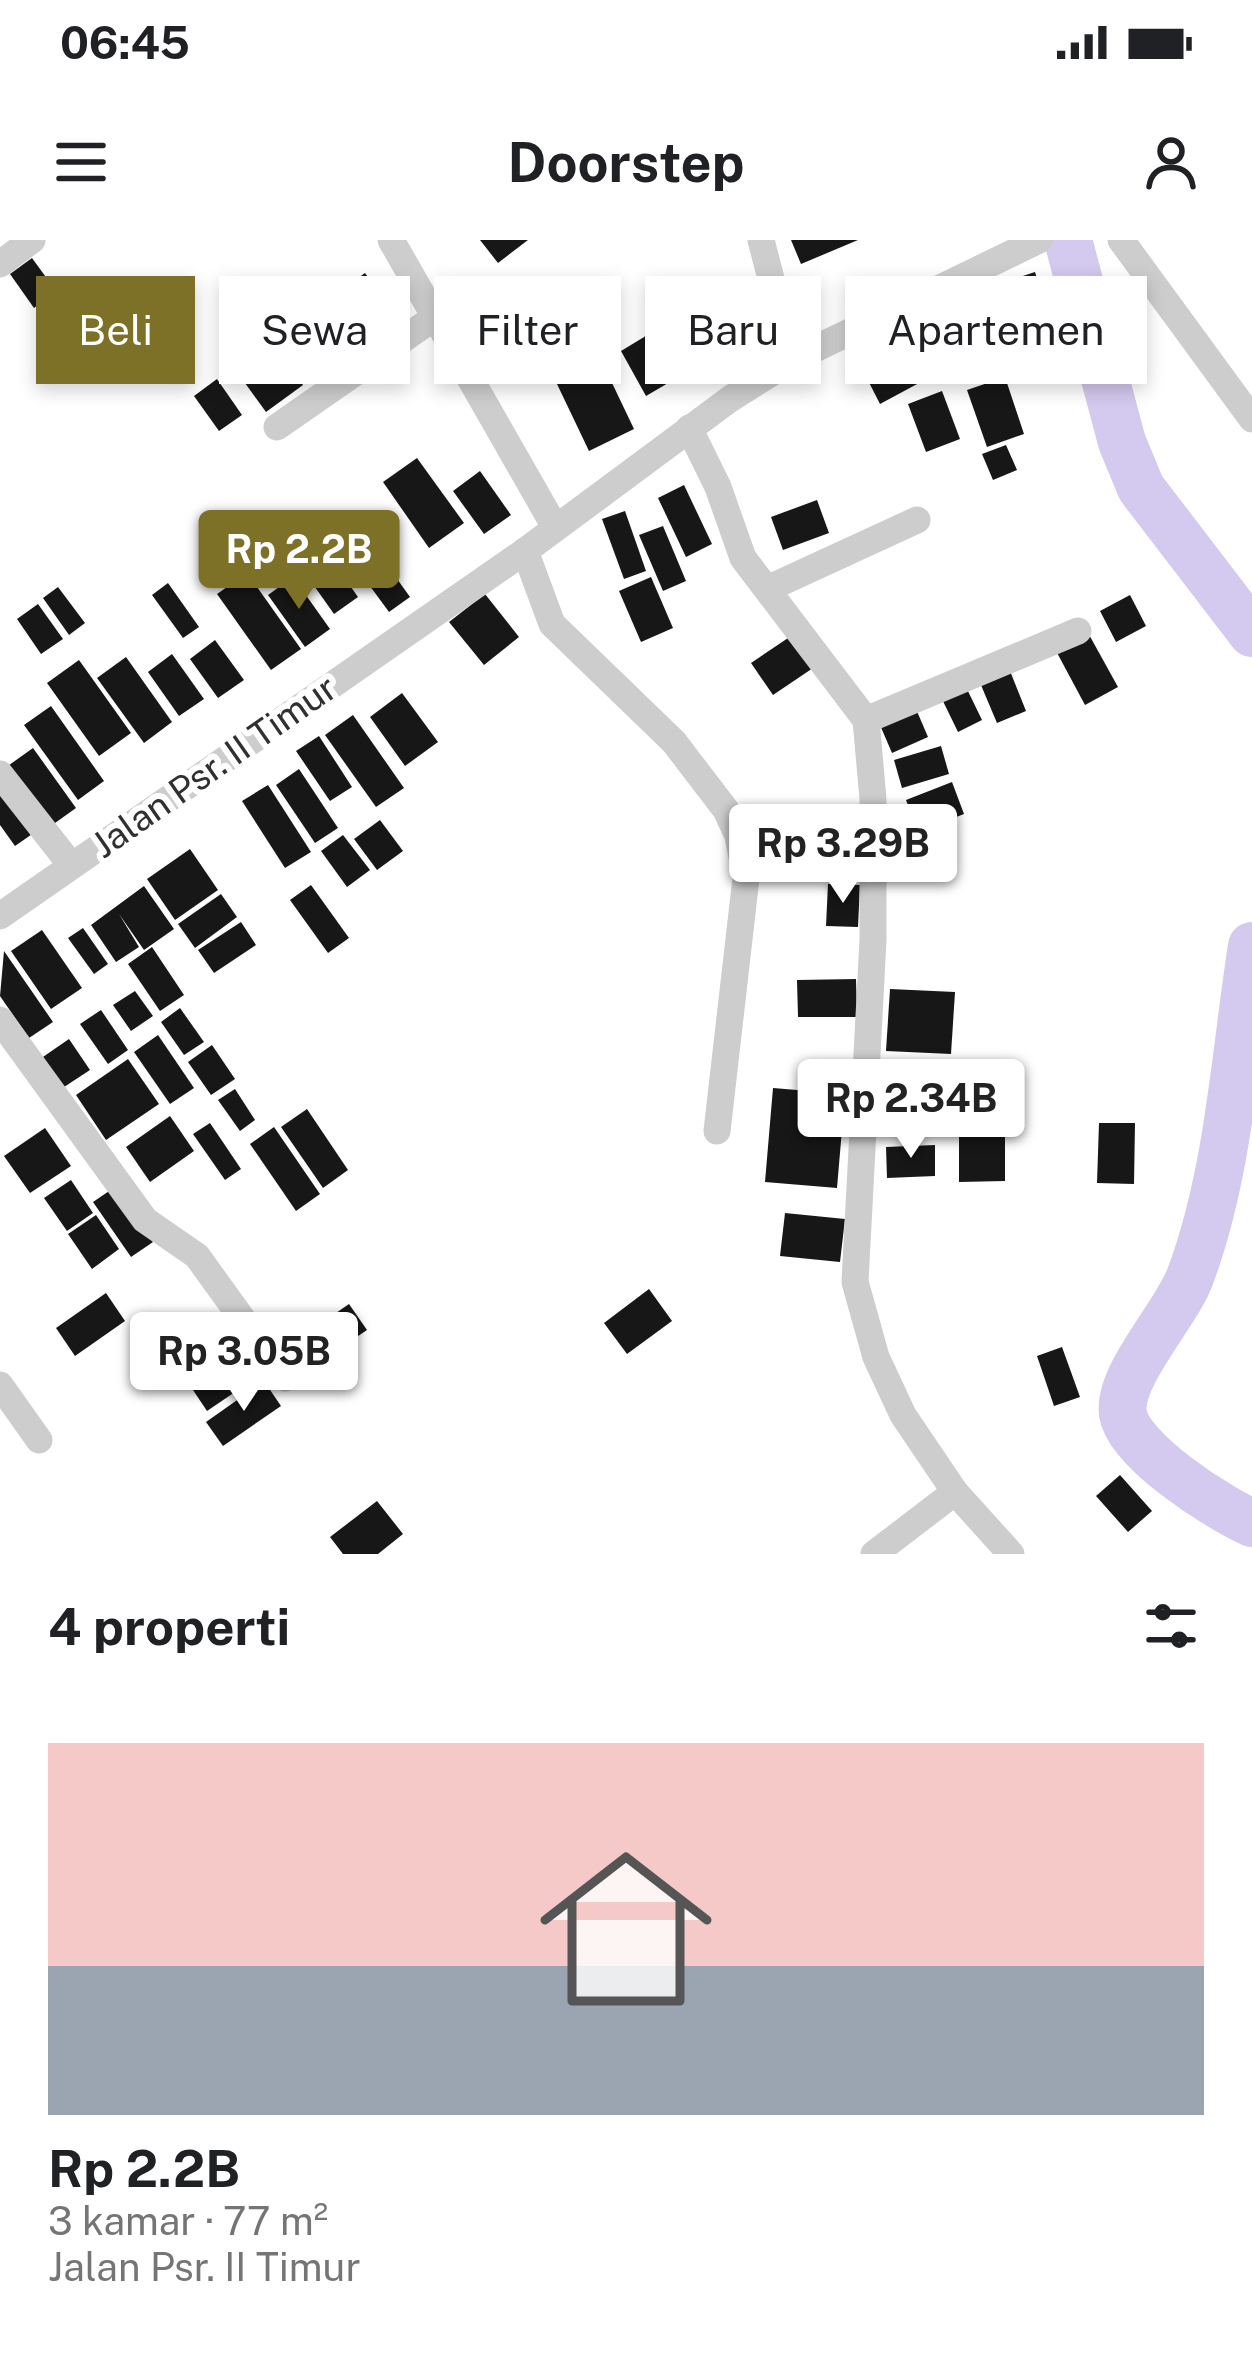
<!DOCTYPE html>
<html lang="id">
<head>
<meta charset="utf-8">
<style>
  body { margin:0; font-family:"Public Sans",sans-serif; background:#f2f2f2; color:#202124; height:100vh; display:flex; flex-direction:column; font-size:45px; white-space:nowrap }
  * { box-sizing:border-box; margin:0 }
  p { font-size:39px; color:#757577 }
  .icon { flex:none; width:66px; height:66px; fill:none; stroke:currentColor; stroke-width:2; stroke-linecap:round; stroke-linejoin:round }
  .map { position:relative; height:1314px; overflow:hidden }
  .panel { display:flex; flex-direction:column; background:#fff; flex:1 }
  .panel>* { flex:none }
  .top-card { position:absolute; left:36px; top:36px; width:1182px; height:108px; display:flex; gap:24px }
  .price { position:absolute; translate:-50% -102px; padding:0 27px; border-radius:12px; background:#fff; color:#222; font-size:39px; line-height:78px; filter:drop-shadow(0 3px 6px #0008) }
  .price::after { content:''; position:absolute; left:50%; top:72px; width:36px; height:27px; margin-left:-18px; background:inherit; clip-path:polygon(0 0,100% 0,50% 100%) }
  .price.on { background:#7d7027; color:#fff }
  ul { padding:0; list-style:none }
  li { display:grid; align-content:center; gap:24px; height:636px; padding:0 48px }
  li span { display:grid; place-items:center; height:372px; border-radius:0px; color:#555 }
  li>.icon { margin-inline-start:auto }
  span .icon { width:216px; height:216px; fill:#fffc; stroke-width:1 }
  li b { font-size:51px }
  h2 { display:flex; justify-content:space-between; align-items:center; height:144px; padding:0 48px; font-size:51px }
  .tag { padding:0 42px; border-radius:0px; background:#fff; box-shadow:0 6px 18px #0003; font-size:42px; line-height:108px }
  .tag.on { background:#7d7027; color:#fff }
  .status { display:flex; justify-content:space-between; align-items:center; height:84px; padding:0 60px; background:#fff; direction:ltr }
  .status svg { height:33px; fill:currentColor }
  header { display:flex; justify-content:space-between; align-items:center; height:156px; padding:0 48px; background:#fff; font-size:54px; font-weight:700 }
  .map>svg:first-child { display:block }
  .lines { fill:none; stroke-linecap:round; stroke-linejoin:round }
  .river { stroke:#d4c9ee; stroke-width:48 }
  .building { fill:#171717 }
  .minor { stroke:#cdcdcd; stroke-width:27 }
  .labels { text-anchor:middle; dominant-baseline:central; stroke-width:12; stroke-linejoin:round; paint-order:stroke }
  .street-label { font-size:36px; fill:#303030; stroke:#fff }
</style>
</head>
<body>
<div class="status"><b>06:45</b><svg viewBox="0 0 49 12"><path d="M0 12V9h3v3zM5 12V6h3v6zM10 12V3h3v9zM15 12V0h3v12zM26 1h20v11H26zM47 4h2v5h-2z"/></svg></div>
<header><svg class="icon" aria-label="menu" viewBox="0 0 24 24"><path d="M4 6h16M4 12h16M4 18h16"/></svg>Doorstep<svg class="icon" aria-label="person" viewBox="0 0 24 24"><circle cx="12" cy="8" r="4"/><path d="M4 21q1-7 8-7t8 7"/></svg></header>
<div class="map">
<svg width="1252" height="1314" viewBox="0 0 1252 1314">
  <rect width="100%" height="100%" fill="#fff"/>
  <g class="lines">
    <g class="river">
      <polyline points="1068,0 1122,202 1141,248 1252,393"/>
      <path d="M1252 706C1235 815 1229 933 1190 1037 1176 1075 1117 1136 1123 1174 1129 1211 1218 1268 1252 1283"/>
    </g>
  </g>
  <g class="building">
    <polygon points="480,0 528,0 498,23"/>
    <polygon points="791,0 858,0 801,24"/>
    <polygon points="32,18 56,51 34,68 10,34"/>
    <polygon points="1035,32 1051,83 1021,93 1005,42"/>
    <polygon points="365,33 391,69 323,117 298,81"/>
    <polygon points="997,50 1015,102 988,112 970,60"/>
    <polygon points="965,64 984,116 959,125 941,72"/>
    <polygon points="688,65 714,108 683,127 657,85"/>
    <polygon points="934,75 953,115 919,131 900,91"/>
    <polygon points="1063,85 1074,111 1037,128 1025,102"/>
    <polygon points="891,90 919,143 880,164 853,111"/>
    <polygon points="649,94 675,139 646,156 621,111"/>
    <polygon points="275,105 303,145 266,172 237,132"/>
    <polygon points="602,122 634,189 589,211 557,144"/>
    <polygon points="1005,137 1024,194 987,207 967,150"/>
    <polygon points="217,139 242,175 219,191 194,156"/>
    <polygon points="942,151 960,199 926,212 908,164"/>
    <polygon points="1006,205 1017,230 993,240 982,214"/>
    <polygon points="417,218 464,283 429,308 383,242"/>
    <polygon points="480,231 511,275 484,294 453,251"/>
    <polygon points="684,245 712,304 686,317 658,258"/>
    <polygon points="817,260 829,293 783,310 771,277"/>
    <polygon points="625,271 646,331 624,339 602,279"/>
    <polygon points="663,286 686,341 663,351 639,295"/>
    <polygon points="367,297 410,357 389,372 345,312"/>
    <polygon points="322,306 358,357 334,374 298,323"/>
    <polygon points="247,333 301,409 271,430 217,354"/>
    <polygon points="293,337 330,389 305,407 268,355"/>
    <polygon points="651,337 673,388 641,402 619,351"/>
    <polygon points="168,343 199,387 183,398 152,355"/>
    <polygon points="58,347 85,383 69,395 43,358"/>
    <polygon points="485,354 519,397 484,425 449,382"/>
    <polygon points="1130,355 1146,386 1116,402 1100,371"/>
    <polygon points="38,364 63,399 41,414 17,379"/>
    <polygon points="1087,391 1118,447 1085,465 1055,409"/>
    <polygon points="794,394 816,426 773,455 751,423"/>
    <polygon points="215,400 244,440 218,458 190,419"/>
    <polygon points="172,414 204,459 179,476 148,432"/>
    <polygon points="126,417 172,482 144,503 97,438"/>
    <polygon points="79,420 131,493 99,516 47,443"/>
    <polygon points="1008,426 1026,471 997,483 978,438"/>
    <polygon points="965,445 982,480 958,492 941,457"/>
    <polygon points="402,453 438,502 405,526 370,477"/>
    <polygon points="51,466 104,541 78,560 24,485"/>
    <polygon points="916,469 928,497 892,513 880,485"/>
    <polygon points="353,475 404,548 376,567 325,495"/>
    <polygon points="319,496 352,547 330,561 296,511"/>
    <polygon points="941,506 949,534 902,548 894,520"/>
    <polygon points="33,508 76,568 48,588 5,528"/>
    <polygon points="299,529 338,588 315,603 276,545"/>
    <polygon points="0,536 38,590 15,606 0,585"/>
    <polygon points="952,542 964,574 918,592 906,560"/>
    <polygon points="268,545 311,612 285,628 242,561"/>
    <polygon points="380,580 403,611 377,630 354,599"/>
    <polygon points="343,595 370,630 347,647 321,611"/>
    <polygon points="190,609 218,650 175,680 147,639"/>
    <polygon points="828,644 860,645 858,687 826,686"/>
    <polygon points="311,645 349,698 328,713 290,660"/>
    <polygon points="144,646 174,689 144,710 119,674 139,707 116,722 91,685"/>
    <polygon points="221,654 237,677 195,708 178,684"/>
    <polygon points="241,682 256,705 214,733 198,710"/>
    <polygon points="83,688 108,724 94,734 68,698"/>
    <polygon points="42,690 82,748 51,769 11,711"/>
    <polygon points="152,707 184,755 160,771 128,724"/>
    <polygon points="4,711 53,782 29,798 0,756"/>
    <polygon points="856,739 857,777 798,777 797,740"/>
    <polygon points="890,749 955,752 951,814 886,811"/>
    <polygon points="135,751 153,776 131,791 113,765"/>
    <polygon points="180,768 204,802 184,815 161,782"/>
    <polygon points="101,770 128,810 108,824 80,784"/>
    <polygon points="158,795 194,848 170,864 134,812"/>
    <polygon points="69,799 90,830 61,849 40,819"/>
    <polygon points="212,805 235,839 211,855 188,822"/>
    <polygon points="128,819 159,864 106,900 76,855"/>
    <polygon points="773,848 845,854 837,948 765,942"/>
    <polygon points="235,849 255,880 240,891 218,860"/>
    <polygon points="307,869 348,930 323,948 281,887"/>
    <polygon points="170,876 194,911 150,942 126,907"/>
    <polygon points="210,883 241,929 225,940 193,894"/>
    <polygon points="1099,883 1135,883 1134,944 1097,943"/>
    <polygon points="959,885 1005,885 1005,941 959,942"/>
    <polygon points="274,887 320,954 296,971 250,904"/>
    <polygon points="45,888 71,926 30,953 4,916"/>
    <polygon points="935,905 935,936 887,938 886,907"/>
    <polygon points="71,940 93,973 67,991 44,958"/>
    <polygon points="115,947 153,1002 131,1017 93,962"/>
    <polygon points="785,973 845,979 840,1022 780,1016"/>
    <polygon points="96,975 119,1009 92,1029 68,994"/>
    <polygon points="649,1049 672,1081 627,1114 604,1083"/>
    <polygon points="106,1053 125,1081 75,1116 56,1088"/>
    <polygon points="349,1064 367,1090 308,1130 291,1104"/>
    <polygon points="237,1094 263,1133 207,1171 181,1132"/>
    <polygon points="1062,1107 1080,1157 1054,1166 1037,1116"/>
    <polygon points="264,1141 281,1166 223,1206 206,1182"/>
    <polygon points="1120,1235 1152,1271 1128,1292 1096,1256"/>
    <polygon points="377,1261 403,1294 378,1314 343,1314 330,1297"/>
  </g>
  <g class="lines">
    <g class="minor">
      <polyline points="391,0 555,287"/>
      <polyline points="761,0 792,120"/>
      <polyline points="1121,0 1252,179"/>
      <polyline points="0,24 32,0"/>
      <polyline points="277,187 438,75"/>
      <polyline points="689,188 718,247 743,318 866,480 873,559 873,700 855,1042 876,1117 903,1175 955,1252 1011,1314"/>
      <polyline points="525,311 552,384 674,502 726,570 738,596 746,638 717,891"/>
      <polyline points="767,349 917,280"/>
      <polyline points="866,480 1078,391"/>
      <polyline points="0,534 71,625"/>
      <polyline points="0,676 525,311 730,159 792,120 1039,0"/>
      <polyline points="0,780 145,980 197,1016 285,1138"/>
      <polyline points="0,1145 39,1200"/>
      <polyline points="874,1314 955,1252"/>
    </g>
  </g>
  <g class="labels">
    <g class="street-label">
      <text transform="translate(214 526) rotate(-35)">Jalan Psr. II Timur</text>
    </g>
  </g>
</svg>
<b class="price on" style="left:299px;top:372px">Rp 2.2B</b>
<b class="price" style="left:843px;top:666px">Rp 3.29B</b>
<b class="price" style="left:911px;top:921px">Rp 2.34B</b>
<b class="price" style="left:244px;top:1174px">Rp 3.05B</b>
<div class="top-card">
<a class="tag on">Beli</a>
<a class="tag">Sewa</a>
<a class="tag">Filter</a>
<a class="tag">Baru</a>
<a class="tag">Apartemen</a>
</div>
</div>
<section class="panel">
<h2>4 properti<svg class="icon" aria-label="filters" viewBox="0 0 24 24"><path d="M4 7h16M4 17h16"/><circle cx="9" cy="7" r="2"/><circle cx="15" cy="17" r="2"/></svg></h2>
<ul>
<li><span style="background:linear-gradient(#f6c9c9 60%,#9aa5b1 0)"><svg class="icon" aria-label="home" viewBox="0 0 24 24"><path d="M3 11l9-7 9 7M6 9v11h12V9"/></svg></span><div><b>Rp 2.2B</b><p>3 kamar · 77 m²</p><p>Jalan Psr. II Timur</p></div></li>
</ul>
</section>
</body>
</html>
